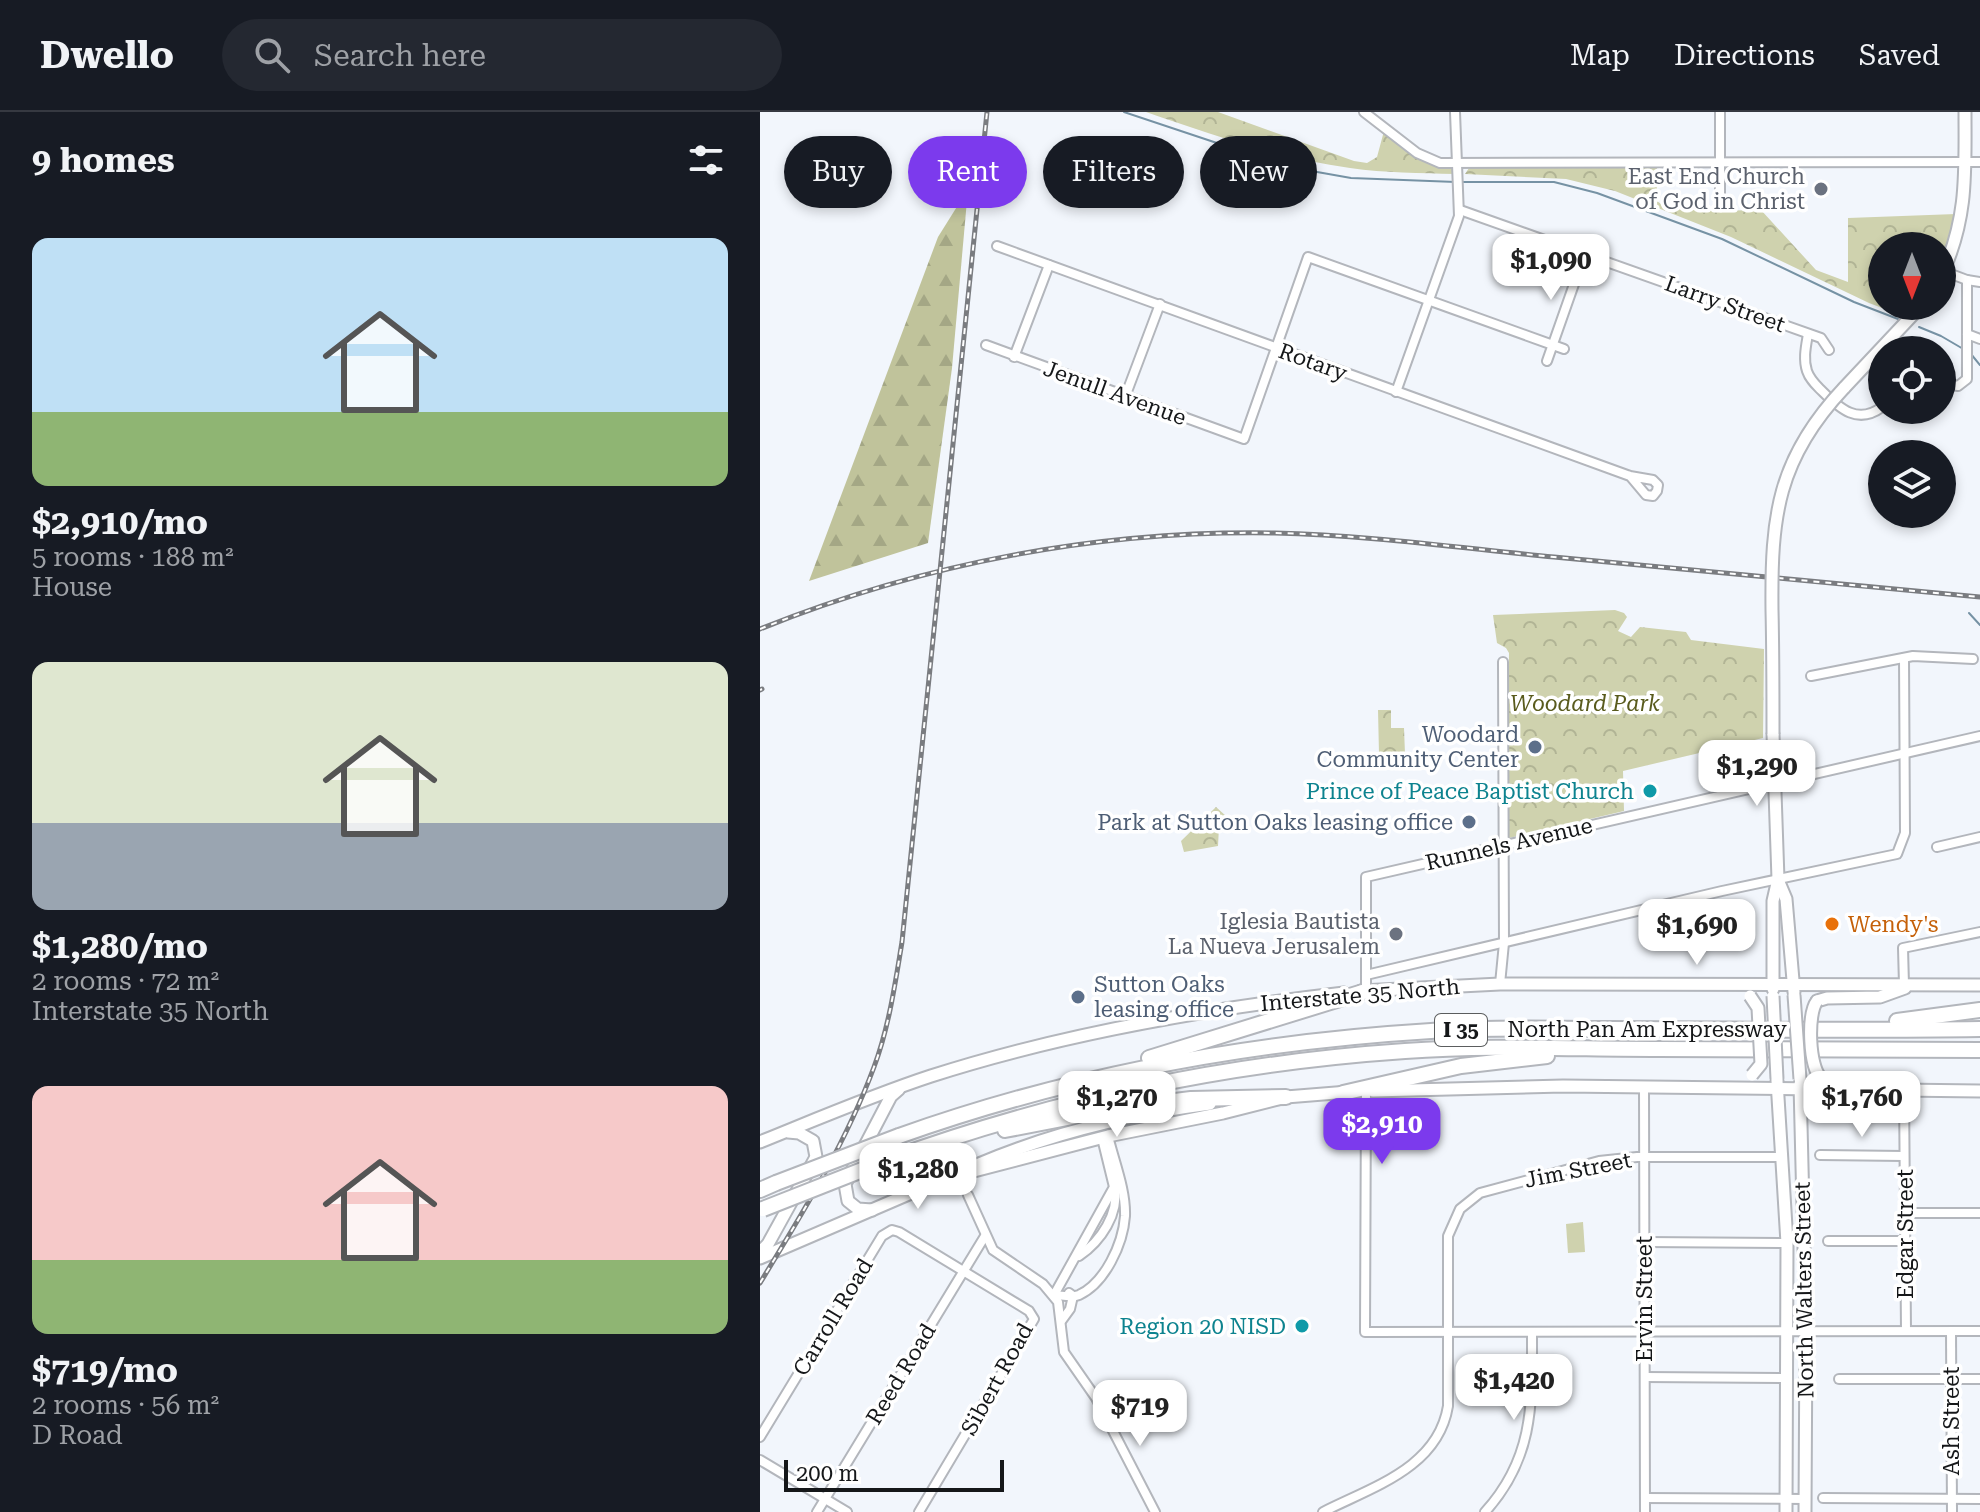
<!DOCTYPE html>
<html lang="en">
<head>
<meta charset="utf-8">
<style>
  body { margin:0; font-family:"Roboto Serif",serif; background:#242831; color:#f1f3f6; height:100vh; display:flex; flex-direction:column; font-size:30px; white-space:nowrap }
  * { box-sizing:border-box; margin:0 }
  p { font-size:26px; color:#9ea1a6 }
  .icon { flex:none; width:44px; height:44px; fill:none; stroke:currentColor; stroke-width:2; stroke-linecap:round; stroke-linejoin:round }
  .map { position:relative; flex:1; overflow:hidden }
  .panel { display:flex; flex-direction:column; background:#171b24; width:760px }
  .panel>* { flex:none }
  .top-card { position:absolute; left:24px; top:24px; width:760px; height:72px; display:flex; gap:16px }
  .needle { width:52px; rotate:180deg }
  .tools { position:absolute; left:1108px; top:120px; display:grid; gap:16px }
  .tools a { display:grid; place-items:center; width:88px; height:88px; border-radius:50%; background:#171b24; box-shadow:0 4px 12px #0003; font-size:40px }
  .scale { position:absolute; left:24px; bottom:20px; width:220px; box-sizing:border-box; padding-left:8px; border:4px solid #151719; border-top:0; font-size:22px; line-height:28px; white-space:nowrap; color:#151719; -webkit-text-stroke:6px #fff; paint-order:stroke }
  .price { position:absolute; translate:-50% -68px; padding:0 18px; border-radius:16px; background:#fff; color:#222; font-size:26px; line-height:52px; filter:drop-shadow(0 2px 4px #0008) }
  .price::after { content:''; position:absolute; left:50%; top:48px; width:24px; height:18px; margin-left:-12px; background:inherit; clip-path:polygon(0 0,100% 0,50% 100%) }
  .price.selected { background:#7c3aed; color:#fff }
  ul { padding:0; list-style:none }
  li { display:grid; align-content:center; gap:16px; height:424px; padding:0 32px }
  li span { display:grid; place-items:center; height:248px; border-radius:16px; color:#555 }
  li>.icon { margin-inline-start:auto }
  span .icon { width:144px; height:144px; fill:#fffc; stroke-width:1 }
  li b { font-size:34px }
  h2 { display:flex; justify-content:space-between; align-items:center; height:96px; padding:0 32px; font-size:34px }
  .chip { padding:0 28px; border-radius:36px; background:#171b24; box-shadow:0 4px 12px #0003; font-size:28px; line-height:72px }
  .chip.selected { background:#7c3aed; color:#fff }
  header { display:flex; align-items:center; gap:48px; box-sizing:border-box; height:112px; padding:0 40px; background:#171b24; border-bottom:2px solid #363941 }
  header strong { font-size:38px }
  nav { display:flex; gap:44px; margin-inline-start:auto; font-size:28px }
  .search { width:560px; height:72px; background:#242831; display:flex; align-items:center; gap:20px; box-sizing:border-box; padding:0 28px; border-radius:44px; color:#9ea1a6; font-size:30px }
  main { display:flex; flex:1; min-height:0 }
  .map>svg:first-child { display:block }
  .green { fill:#cfd2ae }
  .forest { fill:url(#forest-firs) }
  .park { fill:url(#park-crowns) }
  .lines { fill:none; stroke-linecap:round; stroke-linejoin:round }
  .stream { stroke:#7692a4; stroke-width:2 }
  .street-casing { stroke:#b3b6bc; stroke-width:12 }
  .secondary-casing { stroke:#b3b6bc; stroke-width:15 }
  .highway-casing { stroke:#b3b6bc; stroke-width:18 }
  .street { stroke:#fff; stroke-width:8 }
  .secondary { stroke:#fff; stroke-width:11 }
  .highway { stroke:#fff; stroke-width:14 }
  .rail-casing { stroke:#7a7c80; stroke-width:5 }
  .rail { stroke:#fff; stroke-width:2; stroke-dasharray:6; stroke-linecap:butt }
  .secondary-bridge-casing { stroke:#b3b6bc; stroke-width:15; stroke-linecap:butt }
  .highway-bridge-casing { stroke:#b3b6bc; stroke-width:18; stroke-linecap:butt }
  .secondary-bridge { stroke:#fff; stroke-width:11 }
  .highway-bridge { stroke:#fff; stroke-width:14 }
  .worship-dot { fill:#6b7280; stroke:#fff; stroke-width:3 }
  .service-dot { fill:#5c6f8a; stroke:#fff; stroke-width:3 }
  .culture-dot { fill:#0f9aa8; stroke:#fff; stroke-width:3 }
  .food-dot { fill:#e8710a; stroke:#fff; stroke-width:3 }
  .labels { text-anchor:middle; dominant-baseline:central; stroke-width:7; stroke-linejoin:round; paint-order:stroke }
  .shield { fill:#fff; stroke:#5b5d5e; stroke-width:2 }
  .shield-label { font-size:20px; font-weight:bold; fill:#151719 }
  .worship-label { font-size:22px; fill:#5b616d; stroke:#fff; text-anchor:end }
  .street-label { font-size:22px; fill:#151719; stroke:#fff }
  .park-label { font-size:22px; font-style:italic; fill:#595b1d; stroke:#fff }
  .service-label { font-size:22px; fill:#4e5e75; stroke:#fff; text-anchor:end }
  .culture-label { font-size:22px; fill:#0d838f; stroke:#fff; text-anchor:end }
  .food-label { font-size:22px; fill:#c56008; stroke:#fff; text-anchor:start }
</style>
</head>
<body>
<header>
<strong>Dwello</strong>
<div class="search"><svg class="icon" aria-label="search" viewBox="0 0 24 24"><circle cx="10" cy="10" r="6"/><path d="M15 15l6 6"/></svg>Search here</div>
<nav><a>Map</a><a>Directions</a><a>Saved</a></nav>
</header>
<main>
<section class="panel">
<h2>9 homes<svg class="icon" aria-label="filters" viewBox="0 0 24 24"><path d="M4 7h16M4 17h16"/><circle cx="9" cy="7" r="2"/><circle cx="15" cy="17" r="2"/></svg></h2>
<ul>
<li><span style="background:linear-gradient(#bfe0f5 70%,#8fb573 0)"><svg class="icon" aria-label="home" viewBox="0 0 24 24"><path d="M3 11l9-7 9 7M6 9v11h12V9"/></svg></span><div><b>$2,910/mo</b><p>5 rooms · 188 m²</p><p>House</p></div></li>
<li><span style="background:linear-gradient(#dfe7d0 65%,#9aa5b1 0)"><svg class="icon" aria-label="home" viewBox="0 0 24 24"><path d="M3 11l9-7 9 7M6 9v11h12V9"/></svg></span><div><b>$1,280/mo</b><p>2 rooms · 72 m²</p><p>Interstate 35 North</p></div></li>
<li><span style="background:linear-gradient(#f6c9c9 70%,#8fb573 0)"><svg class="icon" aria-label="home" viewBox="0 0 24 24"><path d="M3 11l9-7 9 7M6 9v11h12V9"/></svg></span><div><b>$719/mo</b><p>2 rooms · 56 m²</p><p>D Road</p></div></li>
</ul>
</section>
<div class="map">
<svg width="1220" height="1400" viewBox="0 0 1220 1400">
  <defs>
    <pattern id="forest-firs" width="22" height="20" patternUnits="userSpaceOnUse" patternTransform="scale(2)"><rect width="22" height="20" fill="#c0c39b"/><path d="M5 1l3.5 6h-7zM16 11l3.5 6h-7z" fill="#a4a785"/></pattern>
    <pattern id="park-crowns" width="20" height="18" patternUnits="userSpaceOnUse" patternTransform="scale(2)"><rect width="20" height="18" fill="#cfd2ae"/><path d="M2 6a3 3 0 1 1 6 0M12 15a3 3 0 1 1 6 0" fill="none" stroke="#b1b495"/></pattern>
  </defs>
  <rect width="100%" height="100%" fill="#f2f6fc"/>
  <polygon class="green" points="823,1110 825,1140 808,1141 806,1112"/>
  <polygon class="forest" points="208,77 192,256 168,431 49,469 178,125"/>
  <g class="park">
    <path d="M386 0H458L594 49 607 51 617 45 624 19C645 38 662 53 691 56L695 62C660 61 625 61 590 56 519 46 453 23 386 0Z"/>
    <polygon points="709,56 897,56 897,89 901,92 941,99 1001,98 1056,158 1088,170 1088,106 1196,102 1182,147 1182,134 1122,134 1122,194 1154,194 1148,201 1130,199 1109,191 971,125 855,79 806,67 705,62"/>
    <polygon points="855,498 864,501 867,505 858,519 871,525 880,515 926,520 931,528 1004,537 1003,626 863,659 864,699 749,726 747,721 749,541 746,536 737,531 733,503"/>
    <polygon points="618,598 631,598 631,616 644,616 645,642 619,642"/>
    <polygon points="456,695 466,704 459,715 458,734 424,740 421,729"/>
  </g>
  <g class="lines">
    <g class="stream">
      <polyline points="364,0 529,55 591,66 696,70"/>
      <polyline points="702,70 794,70 837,81 962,127 1094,190 1138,207"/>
      <polyline points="1159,215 1181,224 1205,238"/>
      <polyline points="1211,242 1220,253"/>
      <polyline points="1209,501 1220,513"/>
    </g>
    <defs>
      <g id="street">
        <polyline points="604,0 657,41 680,51 1220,50"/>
        <polyline points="960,0 960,92"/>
        <polyline points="700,98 1061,226 1069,238"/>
        <polyline points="237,134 870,364 893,368 898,373 897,379 893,384 886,383 870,364"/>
        <polyline points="1183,159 1207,168 1220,170"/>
        <path d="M1048 222C1046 234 1043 247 1047 259 1050 268 1056 273 1062 279 1080 297 1098 313 1122 295"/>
        <polyline points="1207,222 1220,227"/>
        <polyline points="226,233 484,327 548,145 804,237"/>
        <polyline points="254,245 289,153"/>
        <polyline points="787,249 825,141"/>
        <polyline points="1182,271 1198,274 1207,267 1207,168"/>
        <polyline points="636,280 699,104 695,0"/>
        <polyline points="365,285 400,192"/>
        <polyline points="1051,564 1153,544 1213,547"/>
        <polyline points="1177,735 1220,725"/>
        <polyline points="606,863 962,779 1137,742 1145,721 1144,546"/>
        <polyline points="740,872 744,831 743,550"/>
        <polyline points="1144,873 1143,836 1220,820"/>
        <polyline points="606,879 606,765 1220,624"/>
        <polyline points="884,975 885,1400"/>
        <polyline points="1144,977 1146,1219"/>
        <polyline points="606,979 605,1220 1220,1219"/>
        <path d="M342 1026 354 1075 294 1183C301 1183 312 1186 319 1183 345 1171 363 1132 365 1104 366 1078 354 1049 348 1024"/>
        <polyline points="1060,1043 1144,1044"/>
        <polyline points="208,1083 233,1138 283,1172 298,1190 304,1240 336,1286 395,1400"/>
        <polyline points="1144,1101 1220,1101"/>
        <polyline points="1068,1129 1144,1129"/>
        <polyline points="884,1130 1027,1131"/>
        <path d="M319 1144C341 1129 359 1102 355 1075"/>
        <polyline points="302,1208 310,1197 313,1184 309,1181"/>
        <polyline points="1191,1219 1192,1400"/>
        <polyline points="885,1265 1026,1266"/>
        <polyline points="1079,1267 1220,1267"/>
        <polyline points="0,1325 122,1124 132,1118 139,1120 269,1199 274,1207 159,1400"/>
        <polyline points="0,1348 87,1400"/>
        <polyline points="885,1386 1045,1387"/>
        <polyline points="1063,1386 1220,1387"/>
        <polyline points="57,1400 225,1124"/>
        <path d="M563 1400C612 1375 678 1356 688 1294V1124L700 1097 720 1081 839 1049 877 1045H1021"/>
        <path d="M725 1400C775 1345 772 1290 772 1220"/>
      </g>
      <g id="secondary">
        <path d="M1182 162C1208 106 1205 60 1205 0"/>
        <polyline points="1084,276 1161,194"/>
        <polyline points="1018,768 1026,787 1034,880"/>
        <polyline points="1013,877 1013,789 1018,767 1013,622"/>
        <polyline points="601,879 740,872 1220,873"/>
        <polyline points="1057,889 1067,886 1120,885 1145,876"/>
        <polyline points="1017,969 1027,1131 1026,1400"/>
        <polyline points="1040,972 1046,1218 1045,1400"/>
        <polyline points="613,979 803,974 1220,979"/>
        <path d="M0 1030C57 1007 113 983 171 964 305 921 445 897 584 881"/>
        <path d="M219 1052C292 1021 372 1002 450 992"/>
        <polyline points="187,1066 348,1024 463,1001 526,985 588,980"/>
        <polyline points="112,1098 98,1097 88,1089 85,1072 131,984 139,977"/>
        <polyline points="0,1140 8,1132 56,1045 53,1029 39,1021 28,1020"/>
        <polyline points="0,1146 193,1063"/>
      </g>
      <g id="highway">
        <polyline points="1137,909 1220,898"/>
        <polyline points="389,946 606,879"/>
        <polyline points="583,981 701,954 787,944"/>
        <polyline points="245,1018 359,996 431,987 526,985"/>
        <path d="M139 1024C310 963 490 930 671 919 729 915 787 917 846 917 970 917 1095 919 1220 917"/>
        <path d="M125 1049C292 988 468 951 645 939 730 933 814 937 899 937 1006 937 1113 937 1220 938"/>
        <polyline points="0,1078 16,1071"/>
      </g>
    </defs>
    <use href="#street" class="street-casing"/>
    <use href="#secondary" class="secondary-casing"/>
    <use href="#highway" class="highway-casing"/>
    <use href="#street" class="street"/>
    <use href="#secondary" class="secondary"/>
    <use href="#highway" class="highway"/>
    <defs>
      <g id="rail">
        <path d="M0 517C164 451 339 418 515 421 608 423 701 436 794 445 936 458 1078 472 1220 485"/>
        <polyline points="0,578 2,577"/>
        <path d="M0 1171C42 1102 86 1031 114 955 129 915 135 872 142 830L227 0"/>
      </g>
    </defs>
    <use href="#rail" class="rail-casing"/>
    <use href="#rail" class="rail"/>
    <defs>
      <g id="secondary-bridge">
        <path d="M1013 622C1013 581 1013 540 1012 498 1011 405 1017 347 1084 276"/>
        <polyline points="1034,883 1040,967"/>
        <polyline points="990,884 998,896 1001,952 992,963"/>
        <polyline points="1013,884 1017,967"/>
        <path d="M1057 889C1047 902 1049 955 1061 966"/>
      </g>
      <g id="highway-bridge">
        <polyline points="16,1071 139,1024"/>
        <polyline points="3,1097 125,1049"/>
      </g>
    </defs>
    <use href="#secondary-bridge" class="secondary-bridge-casing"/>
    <use href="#highway-bridge" class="highway-bridge-casing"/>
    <use href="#secondary-bridge" class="secondary-bridge"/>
    <use href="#highway-bridge" class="highway-bridge"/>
  </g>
  <g class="worship-dot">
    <circle cx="1061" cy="77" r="8"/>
    <circle cx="636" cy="822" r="8"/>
  </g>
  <g class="service-dot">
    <circle cx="775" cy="635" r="8"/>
    <circle cx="709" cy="710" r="8"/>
    <circle cx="318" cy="885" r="8"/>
  </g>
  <g class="culture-dot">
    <circle cx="890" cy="679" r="8"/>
    <circle cx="542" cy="1214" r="8"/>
  </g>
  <circle class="food-dot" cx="1072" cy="812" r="8"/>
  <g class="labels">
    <rect class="shield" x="675" y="902" width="52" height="32" rx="6"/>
    <g class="shield-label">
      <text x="701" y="918">I 35</text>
    </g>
    <g class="worship-label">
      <text x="1045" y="64">East End Church<tspan x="1045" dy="25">of God in Christ</tspan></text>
      <text x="620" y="809">Iglesia Bautista<tspan x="620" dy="25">La Nueva Jerusalem</tspan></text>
    </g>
    <g class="street-label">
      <text transform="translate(965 192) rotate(20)">Larry Street</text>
      <text transform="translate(553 250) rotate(20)">Rotary</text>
      <text transform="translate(355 281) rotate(20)">Jenull Avenue</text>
      <text transform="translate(749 732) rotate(-13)">Runnels Avenue</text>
      <text transform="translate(600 883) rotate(-5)">Interstate 35 North</text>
      <text x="887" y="917">North Pan Am Expressway</text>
      <text transform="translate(818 1058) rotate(-11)">Jim Street</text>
      <text transform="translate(1145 1122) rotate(-90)">Edgar Street</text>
      <text transform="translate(1044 1178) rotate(-91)">North Walters Street</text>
      <text transform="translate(884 1187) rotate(-90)">Ervin Street</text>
      <text transform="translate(73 1205) rotate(-59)">Carroll Road</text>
      <text transform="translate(141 1262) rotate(-59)">Reed Road</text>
      <text transform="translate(237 1267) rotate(-61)">Sibert Road</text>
      <text transform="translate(1191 1309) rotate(-90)">Ash Street</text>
    </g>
    <g class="park-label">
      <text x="825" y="591">Woodard Park</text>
    </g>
    <g class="service-label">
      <text x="759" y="622">Woodard<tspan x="759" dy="25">Community Center</tspan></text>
      <text x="693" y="710">Park at Sutton Oaks leasing office</text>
      <text x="334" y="872" text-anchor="start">Sutton Oaks<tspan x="334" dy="25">leasing office</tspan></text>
    </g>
    <g class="culture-label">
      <text x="874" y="679">Prince of Peace Baptist Church</text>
      <text x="526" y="1214">Region 20 NISD</text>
    </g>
    <g class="food-label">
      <text x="1088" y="812">Wendy's</text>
    </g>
  </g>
</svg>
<div class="tools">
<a><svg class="needle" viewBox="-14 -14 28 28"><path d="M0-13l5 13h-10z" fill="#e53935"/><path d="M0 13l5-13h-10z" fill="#9ea1a6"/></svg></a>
<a><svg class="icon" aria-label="locate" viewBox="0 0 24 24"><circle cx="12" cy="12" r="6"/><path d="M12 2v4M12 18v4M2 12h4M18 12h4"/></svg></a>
<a><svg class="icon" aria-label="layers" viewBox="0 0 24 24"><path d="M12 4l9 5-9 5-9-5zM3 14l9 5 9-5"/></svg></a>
</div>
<div class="scale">200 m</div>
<b class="price" style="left:791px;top:190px">$1,090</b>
<b class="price" style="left:997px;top:696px">$1,290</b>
<b class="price" style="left:937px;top:855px">$1,690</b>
<b class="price" style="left:357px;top:1027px">$1,270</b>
<b class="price" style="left:1102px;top:1027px">$1,760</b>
<b class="price selected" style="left:622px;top:1054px">$2,910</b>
<b class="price" style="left:158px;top:1099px">$1,280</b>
<b class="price" style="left:754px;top:1310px">$1,420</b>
<b class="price" style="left:380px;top:1336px">$719</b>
<div class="top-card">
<a class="chip">Buy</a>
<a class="chip selected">Rent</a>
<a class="chip">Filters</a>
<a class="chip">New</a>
</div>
</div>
</main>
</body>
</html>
